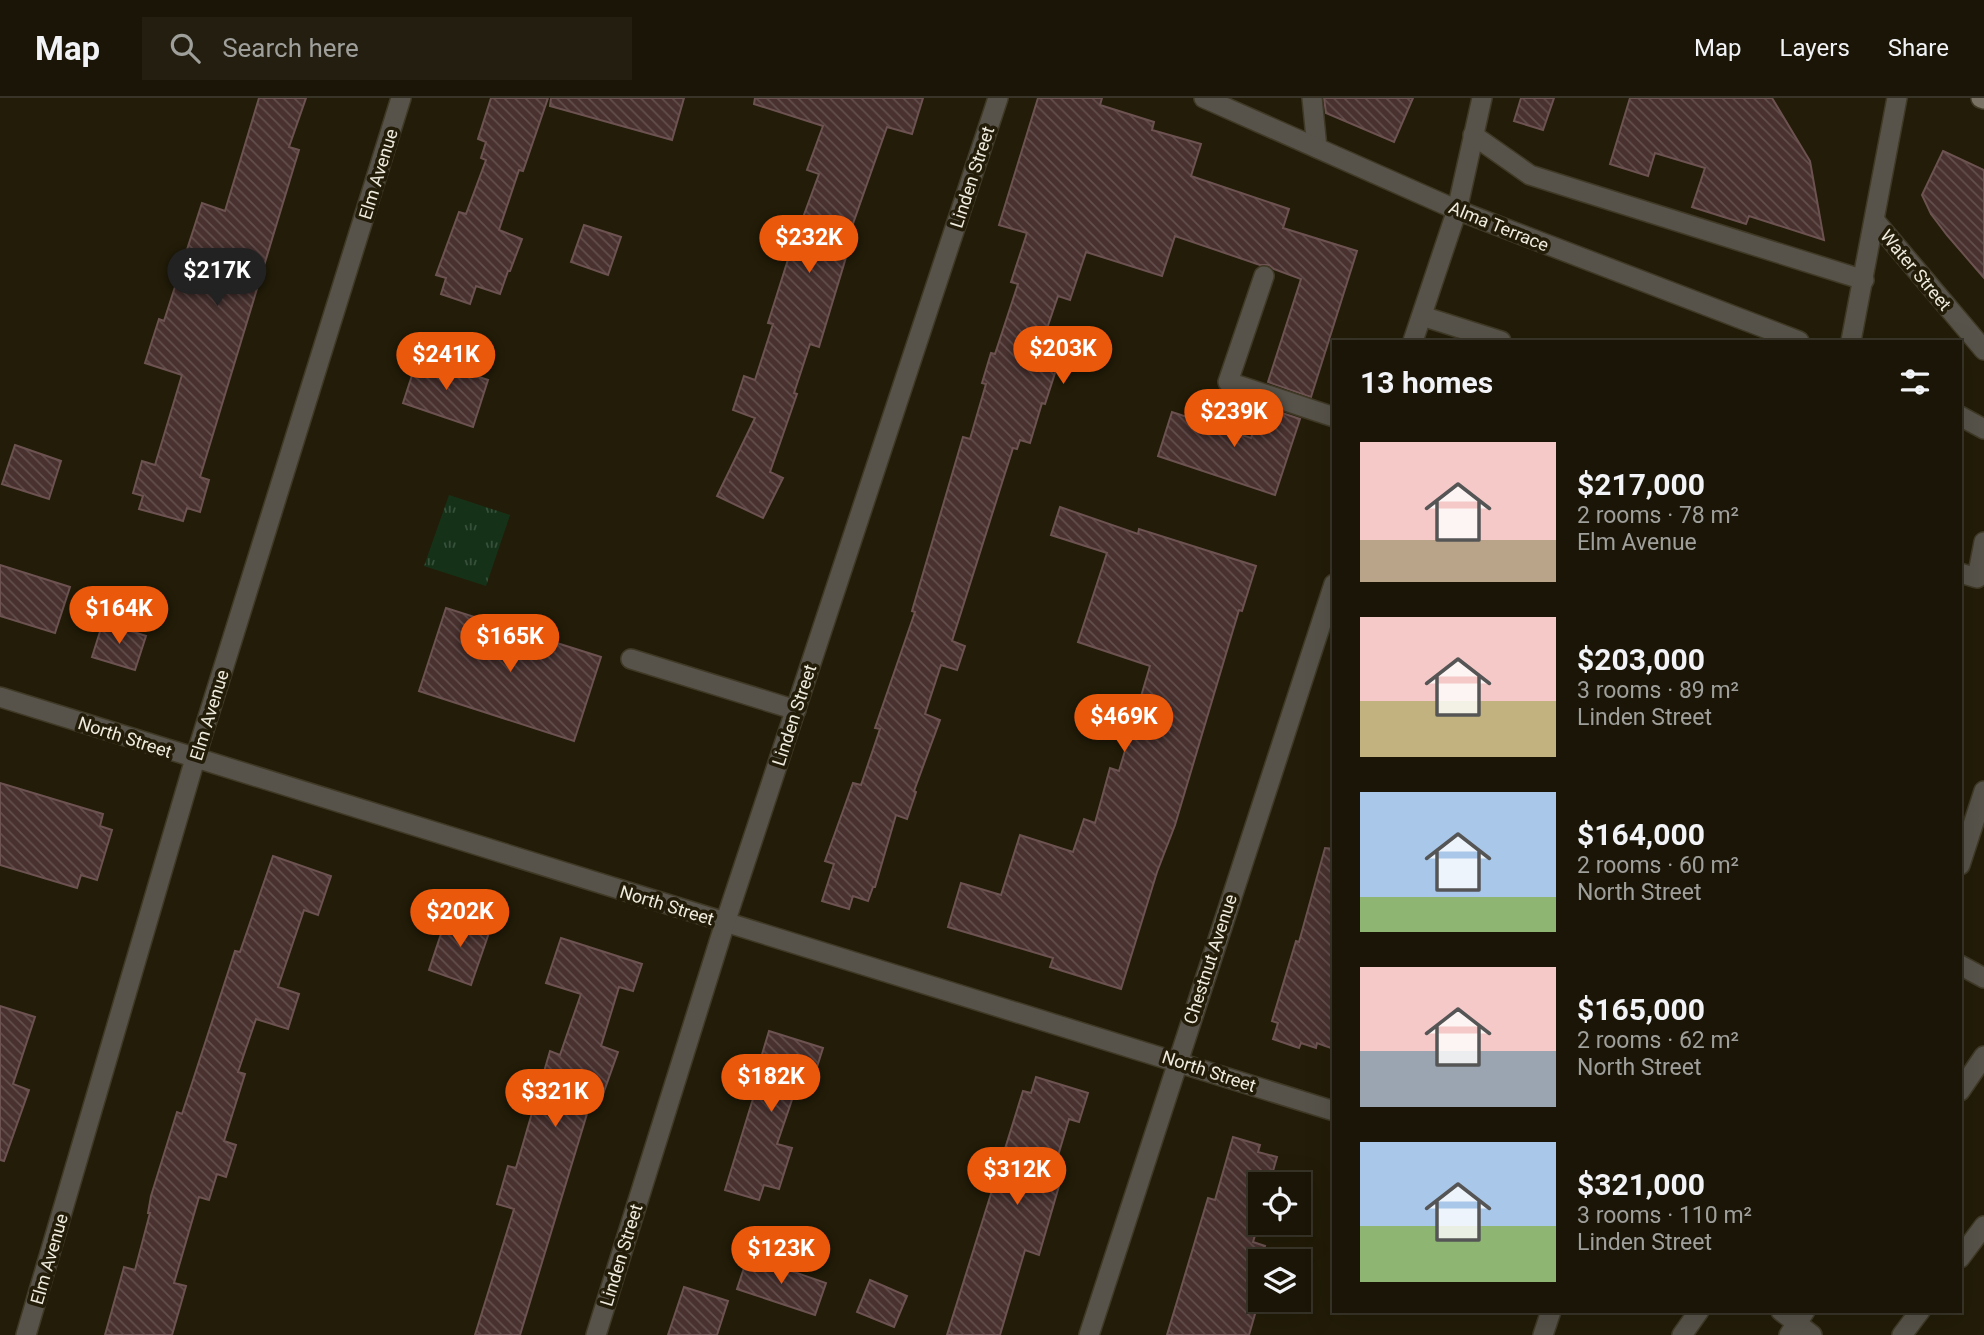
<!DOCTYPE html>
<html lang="en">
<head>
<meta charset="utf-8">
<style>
  body { margin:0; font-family:Roboto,sans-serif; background:#231e10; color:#f1f3f6; height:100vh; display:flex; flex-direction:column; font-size:26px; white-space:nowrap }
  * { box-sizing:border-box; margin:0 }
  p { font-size:23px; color:#9f9f9b }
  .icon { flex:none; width:38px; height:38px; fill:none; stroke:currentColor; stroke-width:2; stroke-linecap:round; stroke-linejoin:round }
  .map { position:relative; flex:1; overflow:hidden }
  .details { position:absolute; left:1332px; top:242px; width:630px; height:973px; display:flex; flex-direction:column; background:#1a1506; border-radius:0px; box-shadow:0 7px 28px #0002,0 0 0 2px #383428 }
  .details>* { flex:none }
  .fabs { position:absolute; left:1248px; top:1074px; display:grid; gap:14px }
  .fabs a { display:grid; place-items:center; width:63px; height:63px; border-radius:0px; background:#1a1506; box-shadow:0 7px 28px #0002,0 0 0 2px #383428; font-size:35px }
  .price { position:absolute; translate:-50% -60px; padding:0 16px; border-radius:24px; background:#ea580c; color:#fff; font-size:23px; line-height:46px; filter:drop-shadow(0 2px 4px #0008) }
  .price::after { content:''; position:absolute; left:50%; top:42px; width:21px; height:16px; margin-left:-10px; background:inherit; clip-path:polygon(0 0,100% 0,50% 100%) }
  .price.current { background:#222; color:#fff }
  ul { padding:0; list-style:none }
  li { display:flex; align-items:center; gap:21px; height:175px; padding:0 28px }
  li span { display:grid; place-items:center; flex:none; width:196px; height:140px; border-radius:0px; color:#555 }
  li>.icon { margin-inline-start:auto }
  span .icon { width:84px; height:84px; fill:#fffc; stroke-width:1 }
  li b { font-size:30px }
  h2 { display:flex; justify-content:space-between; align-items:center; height:84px; padding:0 28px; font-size:30px }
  header { display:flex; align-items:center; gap:42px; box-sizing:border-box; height:98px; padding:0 35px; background:#1a1506; border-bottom:2px solid #383428 }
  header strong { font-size:33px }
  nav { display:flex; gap:38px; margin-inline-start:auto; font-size:24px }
  .search { width:490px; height:63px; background:#231e10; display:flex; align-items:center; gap:18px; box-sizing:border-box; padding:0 24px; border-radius:0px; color:#9f9f9b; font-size:26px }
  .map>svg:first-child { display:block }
  .park { fill:url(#park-tufts) }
  .building { fill:url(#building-back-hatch); stroke:#6c5351; stroke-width:2 }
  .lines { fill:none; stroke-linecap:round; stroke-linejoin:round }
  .service-casing { stroke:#3f3926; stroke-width:22 }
  .minor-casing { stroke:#3f3926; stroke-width:22 }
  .secondary-casing { stroke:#3f3926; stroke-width:22 }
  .service { stroke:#57534a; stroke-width:19 }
  .minor { stroke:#57534a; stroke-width:19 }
  .secondary { stroke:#797264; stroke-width:19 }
  .labels { text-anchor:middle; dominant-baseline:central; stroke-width:7; stroke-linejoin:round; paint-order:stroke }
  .street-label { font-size:18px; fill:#eeebde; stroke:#221c08 }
</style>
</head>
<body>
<header>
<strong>Map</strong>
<div class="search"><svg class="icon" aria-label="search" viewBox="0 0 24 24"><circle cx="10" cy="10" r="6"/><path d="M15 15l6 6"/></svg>Search here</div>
<nav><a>Map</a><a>Layers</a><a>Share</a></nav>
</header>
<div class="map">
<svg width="1984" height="1237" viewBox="0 0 1984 1237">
  <defs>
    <pattern id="park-tufts" width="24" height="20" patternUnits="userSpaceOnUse" patternTransform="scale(1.75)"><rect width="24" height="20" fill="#153219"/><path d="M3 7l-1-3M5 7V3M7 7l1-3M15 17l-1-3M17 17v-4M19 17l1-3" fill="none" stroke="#37503a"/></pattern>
    <pattern id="building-back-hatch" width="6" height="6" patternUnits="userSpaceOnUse" patternTransform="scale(1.75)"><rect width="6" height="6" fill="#48312f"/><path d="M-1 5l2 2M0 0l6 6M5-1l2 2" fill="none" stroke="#634f4d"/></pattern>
  </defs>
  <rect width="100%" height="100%" fill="#221c08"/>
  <polygon class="park" points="449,397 510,417 486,488 424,468"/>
  <g class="building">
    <polygon points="259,0 306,0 289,49 299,52 200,379 209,382 200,414 187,410 183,423 139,411 143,398 133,395 142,363 155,367 182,277 145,265 159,221 164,223 202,105 225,113"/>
    <polygon points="491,0 548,0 523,73 519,72 499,132 522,141 510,173 508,173 500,196 476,188 470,206 441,196 446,180 436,177 459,114 466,116 486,62 481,60 486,44 478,41"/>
    <polygon points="551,0 684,0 672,42 550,8"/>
    <polygon points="755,0 923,0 912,36 887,29 843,154 847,156 819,249 810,246 794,295 797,296 770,374 783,380 763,420 717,398 755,320 733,312 744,278 755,282 773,226 768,225 791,152 819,76 807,72 823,28 754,6"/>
    <polygon points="1038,0 1102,0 1100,7 1154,24 1152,32 1201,46 1191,78 1289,111 1283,130 1357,153 1311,299 1268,284 1301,181 1274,171 1269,167 1260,167 1175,138 1162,178 1086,154 1070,202 1058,198 1040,251 1049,253 1045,265 1057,269 1045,306 1042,305 1030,345 1020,342 1017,351 1013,350 952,543 965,548 957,572 941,567 925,616 940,622 914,693 916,694 907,721 896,717 875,789 873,789 868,803 853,798 849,811 822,803 834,766 825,763 853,685 861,687 880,631 875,630 915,514 912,513 963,339 970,341 986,286 982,285 991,255 995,256 1018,186 1011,184 1027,135 999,127"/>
    <polygon points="1324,0 1413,0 1394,44 1326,15"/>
    <polygon points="1521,0 1554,0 1543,32 1514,23"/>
    <polygon points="1630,0 1772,0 1810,63 1824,142 1749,118 1746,126 1692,109 1705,70 1655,55 1648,78 1610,66"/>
    <polygon points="1943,53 1984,72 1984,180 1947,137 1931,116 1922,97"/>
    <polygon points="584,127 621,139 608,177 571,164"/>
    <polygon points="418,259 488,282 473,329 403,305"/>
    <polygon points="1261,308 1300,321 1275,397 1158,358 1172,314 1251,340"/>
    <polygon points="15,347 61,363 49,401 2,386"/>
    <polygon points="1060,409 1138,436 1139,431 1256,468 1242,513 1239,512 1175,727 1157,774 1121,891 1050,869 1053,860 948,829 961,785 1001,797 1020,737 1073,754 1084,721 1095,725 1110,670 1119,673 1150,568 1078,544 1107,455 1051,437"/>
    <polygon points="0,467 70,489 55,535 0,518"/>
    <polygon points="446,510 601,559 574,643 419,593"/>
    <polygon points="103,524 146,538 135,572 92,559"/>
    <polygon points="0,685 103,716 100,728 112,732 97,782 81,777 77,790 0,767"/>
    <polygon points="1325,750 1334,751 1334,951 1317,945 1316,950 1301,945 1299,950 1273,941 1278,925 1272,923 1296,843 1299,844"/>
    <polygon points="273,758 331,778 318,817 304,812 278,889 299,896 288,931 256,921 238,974 245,976 224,1043 236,1047 226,1079 217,1076 209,1102 199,1099 174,1185 186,1188 172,1237 105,1237 124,1169 135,1172 150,1115 148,1115 151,1098 177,1014 182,1016 235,853 240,854"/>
    <polygon points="448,815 491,829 471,887 429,872"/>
    <polygon points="561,840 642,866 633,893 619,889 601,948 618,954 602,999 593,996 520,1237 475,1237 514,1111 497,1106 508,1068 516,1070 550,953 560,957 581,896 546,885"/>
    <polygon points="0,908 35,919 13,986 29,992 4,1063 0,1062"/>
    <polygon points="769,933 823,950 810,991 797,987 777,1046 792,1050 779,1091 764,1087 759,1102 725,1092 756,991 752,990"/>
    <polygon points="1036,979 1088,995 1079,1024 1069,1021 1057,1061 1063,1074 1039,1157 1025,1152 1000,1237 947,1237 1023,993 1031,995"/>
    <polygon points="1233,1039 1260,1047 1258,1054 1277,1059 1269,1087 1260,1087 1260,1121 1253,1144 1265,1148 1248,1199 1259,1202 1249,1237 1167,1237 1208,1100 1215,1102"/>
    <polygon points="748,1158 826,1185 815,1217 737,1191"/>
    <polygon points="870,1182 907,1198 894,1229 857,1214"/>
    <polygon points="684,1189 728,1203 717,1237 668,1237"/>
  </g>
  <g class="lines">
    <defs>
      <g id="service">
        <polyline points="1312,0 1317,50"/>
        <polyline points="1473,37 1530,77 1864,182"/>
        <polyline points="1264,178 1228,284 1334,319"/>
        <polyline points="1422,218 1501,243"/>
        <polyline points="1960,318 1984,331"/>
        <polyline points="1960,475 1977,480 1984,444"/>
        <polyline points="631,561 796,612"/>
        <polyline points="1960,767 1984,693"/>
        <polyline points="1960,867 1984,880"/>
        <polyline points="1960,993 1984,958"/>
        <polyline points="1960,1160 1984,1128"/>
        <polyline points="1781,1213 1812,1237"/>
        <polyline points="1682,1237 1699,1213"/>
        <polyline points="1789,1237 1805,1213"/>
        <polyline points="1902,1237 1920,1213"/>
      </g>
      <g id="minor">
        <polyline points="1204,0 1457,112 1799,243"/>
        <polyline points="1875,123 1984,252"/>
        <polyline points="1413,243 1457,112 1482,0"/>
        <polyline points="1851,243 1897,0"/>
        <polyline points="0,599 1334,1013"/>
        <polyline points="26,1237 195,661 401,0"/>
        <polyline points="596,1237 725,825 998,0"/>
        <polyline points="1089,1237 1334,486"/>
        <polyline points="1543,1237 1551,1213"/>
      </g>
      <polyline id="secondary" points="1981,0 1984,1"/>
    </defs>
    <use href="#service" class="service-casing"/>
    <use href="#minor" class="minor-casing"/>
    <use href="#secondary" class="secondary-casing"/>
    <use href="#service" class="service"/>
    <use href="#minor" class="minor"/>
    <use href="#secondary" class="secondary"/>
  </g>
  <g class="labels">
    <g class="street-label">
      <text transform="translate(378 76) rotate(-73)">Elm Avenue</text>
      <text transform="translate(972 79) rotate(-72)">Linden Street</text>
      <text transform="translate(1499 128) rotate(22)">Alma Terrace</text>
      <text transform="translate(1916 172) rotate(50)">Water Street</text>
      <text transform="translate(209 617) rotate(-73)">Elm Avenue</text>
      <text transform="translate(794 617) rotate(-72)">Linden Street</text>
      <text transform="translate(125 639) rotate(18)">North Street</text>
      <text transform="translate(667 807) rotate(17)">North Street</text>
      <text transform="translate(1210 861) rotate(-72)">Chestnut Avenue</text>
      <text transform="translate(1209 973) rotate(18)">North Street</text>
      <text transform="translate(621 1157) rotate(-73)">Linden Street</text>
      <text transform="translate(49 1161) rotate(-74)">Elm Avenue</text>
    </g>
  </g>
</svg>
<div class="fabs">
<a><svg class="icon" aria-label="locate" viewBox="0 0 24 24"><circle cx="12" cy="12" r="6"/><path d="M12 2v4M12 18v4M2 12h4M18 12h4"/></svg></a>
<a><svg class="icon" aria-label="layers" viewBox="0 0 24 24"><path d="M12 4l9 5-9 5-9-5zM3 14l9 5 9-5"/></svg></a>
</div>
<b class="price" style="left:809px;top:177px">$232K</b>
<b class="price current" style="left:217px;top:210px">$217K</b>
<b class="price" style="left:1063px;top:288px">$203K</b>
<b class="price" style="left:446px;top:294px">$241K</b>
<b class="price" style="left:1234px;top:351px">$239K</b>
<b class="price" style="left:119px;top:548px">$164K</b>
<b class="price" style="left:510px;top:576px">$165K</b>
<b class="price" style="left:1124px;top:656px">$469K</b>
<b class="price" style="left:460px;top:851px">$202K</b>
<b class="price" style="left:771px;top:1016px">$182K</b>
<b class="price" style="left:555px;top:1031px">$321K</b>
<b class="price" style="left:1017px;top:1109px">$312K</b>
<b class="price" style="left:781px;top:1188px">$123K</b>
<section class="details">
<h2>13 homes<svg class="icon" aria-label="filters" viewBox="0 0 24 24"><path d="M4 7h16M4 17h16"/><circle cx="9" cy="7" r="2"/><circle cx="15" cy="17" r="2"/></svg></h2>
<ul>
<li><span style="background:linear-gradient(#f6c9c9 70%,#b9a48a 0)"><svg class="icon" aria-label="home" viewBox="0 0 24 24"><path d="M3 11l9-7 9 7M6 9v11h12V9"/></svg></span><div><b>$217,000</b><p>2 rooms · 78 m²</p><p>Elm Avenue</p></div></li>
<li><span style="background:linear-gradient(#f6c9c9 60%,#c2b280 0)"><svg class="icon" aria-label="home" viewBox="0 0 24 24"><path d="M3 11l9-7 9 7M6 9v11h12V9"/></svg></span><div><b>$203,000</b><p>3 rooms · 89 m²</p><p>Linden Street</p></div></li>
<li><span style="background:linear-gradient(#a9c7e8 75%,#8fb573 0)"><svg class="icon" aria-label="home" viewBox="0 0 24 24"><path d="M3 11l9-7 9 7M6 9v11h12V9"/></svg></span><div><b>$164,000</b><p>2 rooms · 60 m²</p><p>North Street</p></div></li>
<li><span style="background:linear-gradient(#f6c9c9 60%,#9aa5b1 0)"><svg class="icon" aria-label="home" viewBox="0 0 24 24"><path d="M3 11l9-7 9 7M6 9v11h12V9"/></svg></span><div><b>$165,000</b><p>2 rooms · 62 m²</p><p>North Street</p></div></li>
<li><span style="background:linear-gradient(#a9c7e8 60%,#8fb573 0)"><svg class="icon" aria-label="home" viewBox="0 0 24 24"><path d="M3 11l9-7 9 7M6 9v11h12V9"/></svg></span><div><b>$321,000</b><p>3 rooms · 110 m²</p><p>Linden Street</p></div></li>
</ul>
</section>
</div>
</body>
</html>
